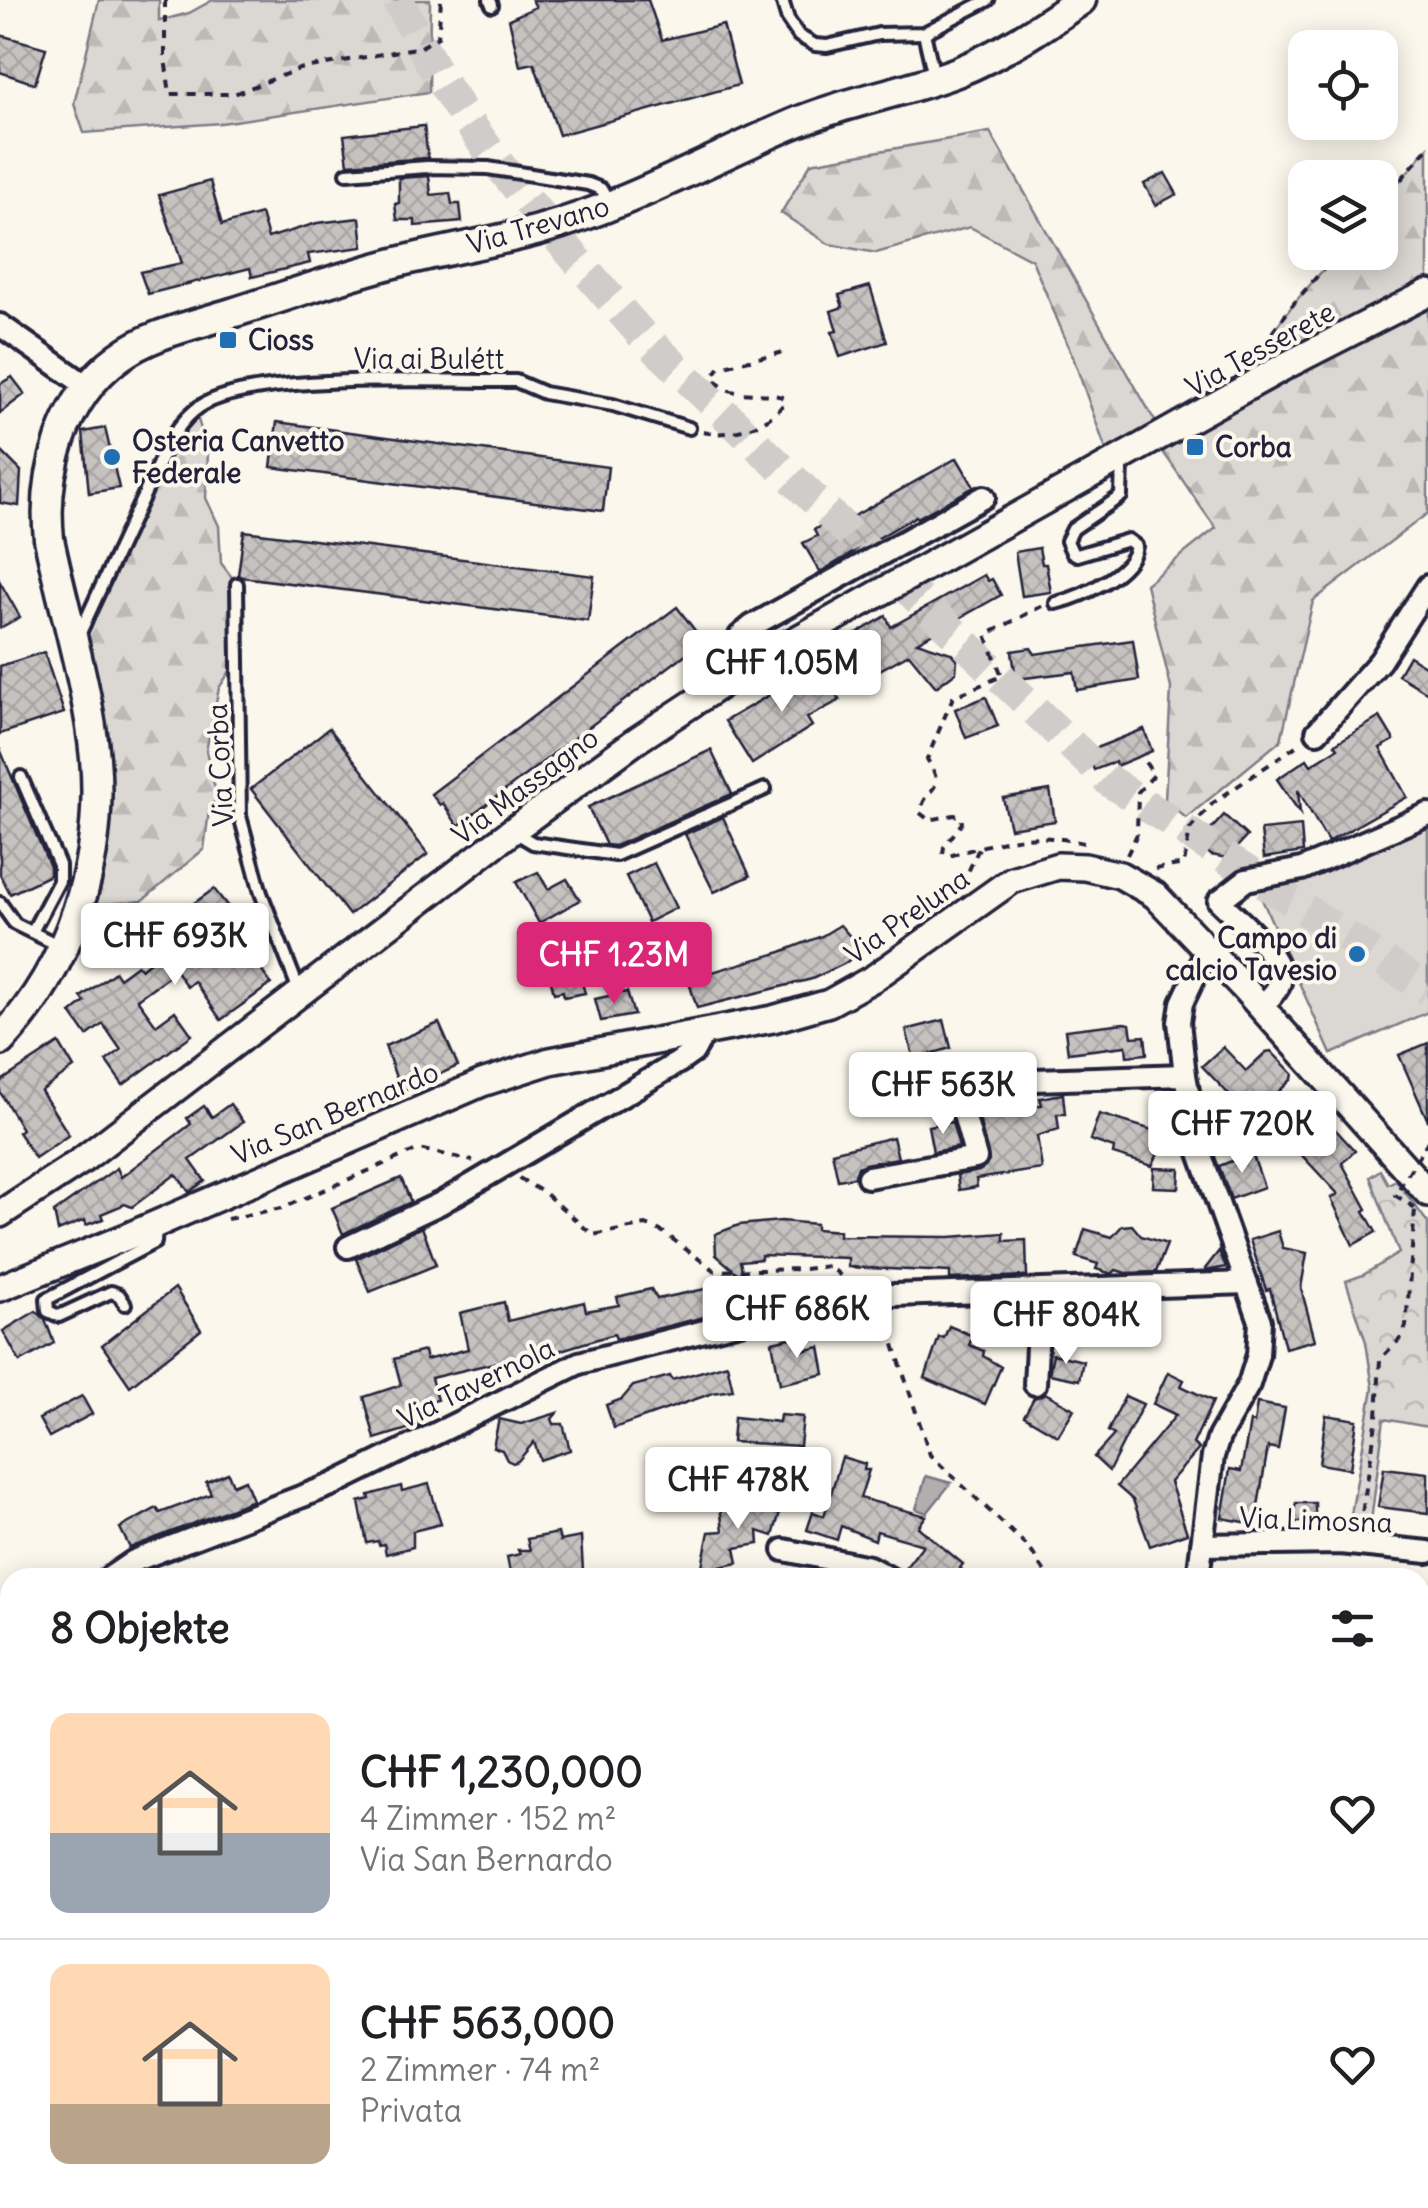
<!DOCTYPE html>
<html lang="de">
<head>
<meta charset="utf-8">
<style>
  body { margin:0; font-family:Delius,sans-serif; background:#f2f2f2; color:#202124; height:100vh; display:flex; flex-direction:column; font-size:38px; white-space:nowrap }
  * { box-sizing:border-box; margin:0 }
  p { font-size:32px; color:#757577 }
  .icon { flex:none; width:55px; height:55px; fill:none; stroke:currentColor; stroke-width:2; stroke-linecap:round; stroke-linejoin:round }
  .map { position:relative; flex:1; overflow:hidden }
  .drawer { position:absolute; left:0px; top:1568px; width:1430px; height:642px; display:flex; flex-direction:column; background:#fff; border-radius:30px 30px 0 0; box-shadow:0 5px 25px #0003 }
  .drawer>* { flex:none }
  .buttons { position:absolute; left:1288px; top:30px; display:grid; gap:20px }
  .buttons a { display:grid; place-items:center; width:110px; height:110px; border-radius:20px; background:#fff; box-shadow:0 5px 25px #0003; font-size:50px }
  .price { position:absolute; translate:-50% -85px; padding:0 22px; border-radius:10px; background:#fff; color:#222; font-size:32px; line-height:65px; filter:drop-shadow(0 2px 5px #0008) }
  .price::after { content:''; position:absolute; left:50%; top:60px; width:30px; height:22px; margin-left:-15px; background:inherit; clip-path:polygon(0 0,100% 0,50% 100%) }
  .price.on { background:#db2777; color:#fff }
  ul { padding:0; list-style:none }
  li { display:flex; align-items:center; gap:30px; height:250px; padding:0 50px }
  li+li { border-top:2px solid #e0e0e0 }
  li span { display:grid; place-items:center; flex:none; width:280px; height:200px; border-radius:20px; color:#555 }
  li>.icon { margin-inline-start:auto }
  span .icon { width:120px; height:120px; fill:#fffc; stroke-width:1 }
  li b { font-size:42px }
  h2 { display:flex; justify-content:space-between; align-items:center; height:120px; padding:0 50px; font-size:42px }
  .map>svg:first-child { display:block }
  .grass { fill:#dbd8d3; stroke:#7e7d87; stroke-width:2.5 }
  .forest { fill:url(#forest-firs); stroke:#7e7d87; stroke-width:2.5 }
  .park { fill:url(#park-crowns); stroke:#7e7d87; stroke-width:2.5 }
  .water { fill:#b1aeb0; stroke:#787681; stroke-width:2.5 }
  .building { fill:url(#building-cross-hatch); stroke:#22223b; stroke-width:2.5 }
  .lines { fill:none; stroke-linecap:round; stroke-linejoin:round }
  .trunk-tunnel { stroke:#d0ccc9; stroke-width:32; stroke-dasharray:32 16; stroke-linecap:butt }
  .service-casing { stroke:#22223b; stroke-width:18 }
  .minor-casing { stroke:#22223b; stroke-width:28 }
  .tertiary-casing { stroke:#22223b; stroke-width:32 }
  .secondary-casing { stroke:#22223b; stroke-width:35 }
  .path { stroke:#22223b; stroke-width:4; stroke-dasharray:8 8; stroke-linecap:butt }
  .service { stroke:#fbf7ec; stroke-width:10 }
  .minor { stroke:#fbf7ec; stroke-width:20 }
  .tertiary { stroke:#fbf7ec; stroke-width:25 }
  .secondary { stroke:#fbf7ec; stroke-width:28 }
  .path-bridge { stroke:#22223b; stroke-width:4; stroke-dasharray:8 8; stroke-linecap:butt }
  .poi-dot { fill:#1f6fb2; stroke:#fbf7ec; stroke-width:4 }
  .labels { text-anchor:middle; dominant-baseline:central; stroke-width:8; stroke-linejoin:round; paint-order:stroke }
  .street-label { font-size:28px; fill:#22223b; stroke:#fbf7ec }
  .poi-label { font-size:28px; font-weight:bold; fill:#22223b; stroke:#fbf7ec; text-anchor:start }
</style>
</head>
<body>
<div class="map">
<svg width="1428" height="2208" viewBox="0 0 1428 2208">
  <defs>
    <pattern id="forest-firs" width="22" height="20" patternUnits="userSpaceOnUse" patternTransform="scale(2.5)"><rect width="22" height="20" fill="#dbd8d3"/><path d="M5 1l3.5 6h-7zM16 11l3.5 6h-7z" fill="#bcb9b6"/></pattern>
    <pattern id="park-crowns" width="20" height="18" patternUnits="userSpaceOnUse" patternTransform="scale(2.5)"><rect width="20" height="18" fill="#dbd8d3"/><path d="M2 6a3 3 0 1 1 6 0M12 15a3 3 0 1 1 6 0" fill="none" stroke="#bcb9b6"/></pattern>
    <pattern id="building-cross-hatch" width="8" height="8" patternUnits="userSpaceOnUse" patternTransform="scale(2.5)"><rect width="8" height="8" fill="#c6c2c0"/><path d="M0 0l8 8M0 8l8-8" fill="none" stroke="#aaa6a6"/></pattern>
  </defs>
  <rect width="100%" height="100%" fill="#fbf7ec"/>
  <filter id="ink" filterUnits="userSpaceOnUse"><feTurbulence type="fractalNoise" baseFrequency=".01" numOctaves="2"/><feDisplacementMap in="SourceGraphic" scale="20" xChannelSelector="R" yChannelSelector="G"/><feConvolveMatrix kernelMatrix="1 2 1 2 8 2 1 2 1" color-interpolation-filters="sRGB"/></filter>
  <g filter="url(#ink)">
    <polygon class="grass" points="1428,826 1428,1012 1331,1054 1260,895 1302,881"/>
    <g class="forest">
      <polygon points="99,0 159,0 159,21 189,13 213,0 430,0 429,92 221,123 84,133 74,104"/>
      <path d="M990 132 1155 421 1177 429 1216 407 1295 302 1338 253 1380 252V204L1428 148V513L1313 601 1281 740 1186 818 1165 800 1171 688 1146 584 1216 528C1191 495 1171 460 1145 428L1106 450 1073 357 1032 260 970 227 876 253 829 244 781 213 811 163Z"/>
      <polygon points="195,410 208,452 206,498 219,526 221,563 237,584 238,659 219,688 206,751 217,797 209,811 204,849 142,901 79,906 91,862 73,648 172,438"/>
      <polygon points="0,1718 10,1734 10,1959 0,1954"/>
    </g>
    <polygon class="park" points="1380,1170 1388,1184 1396,1180 1428,1223 1428,1427 1384,1419 1370,1529 1349,1526 1373,1388 1366,1342 1346,1281 1363,1275 1399,1253 1370,1177"/>
    <polygon class="water" points="926,1476 951,1483 927,1513 916,1509"/>
    <g class="building">
      <polygon points="532,0 648,0 662,40 723,25 739,85 559,135 534,63 520,66 509,19 536,7"/>
      <polygon points="0,35 46,48 35,84 0,72"/>
      <polygon points="424,126 428,158 348,164 344,135"/>
      <polygon points="1165,173 1177,194 1156,205 1144,184"/>
      <polygon points="429,176 431,195 450,193 452,204 460,204 462,222 415,226 415,220 397,220 395,204 399,203 399,178"/>
      <polygon points="210,181 222,225 261,214 268,238 317,223 360,218 363,247 308,254 310,263 252,277 250,268 148,294 140,272 182,263 159,195"/>
      <polygon points="870,286 887,342 840,357 832,332 837,331 831,311 843,307 839,295"/>
      <polygon points="12,377 25,394 0,413 0,384"/>
      <polygon points="277,422 608,467 603,511 271,467"/>
      <polygon points="105,428 119,488 89,493 83,432"/>
      <polygon points="0,450 21,471 19,506 0,503"/>
      <polygon points="957,458 974,487 917,518 916,516 820,572 803,543 817,536 814,530 827,522 831,529"/>
      <polygon points="244,531 594,576 588,621 242,577 238,575"/>
      <polygon points="1039,548 1042,564 1046,564 1051,592 1022,596 1015,552"/>
      <polygon points="984,575 988,581 992,579 1001,595 917,642 951,653 957,660 956,672 936,687 909,654 874,673 854,635 886,616 891,627"/>
      <polygon points="0,582 20,617 0,628"/>
      <polygon points="677,607 703,641 458,826 443,803 440,805 431,794"/>
      <polygon points="1133,640 1139,680 1077,690 1074,672 1016,679 1012,651 1031,648 1035,654"/>
      <polygon points="44,652 64,713 0,734 0,666"/>
      <polygon points="1409,656 1428,668 1428,693 1398,675"/>
      <polygon points="819,666 840,700 807,718 812,726 752,764 725,721"/>
      <polygon points="986,697 998,726 966,738 955,709"/>
      <polygon points="1380,717 1394,740 1380,748 1407,797 1328,842 1298,790 1300,813 1277,779 1307,759 1311,765 1338,748 1335,744"/>
      <polygon points="329,728 428,854 349,915 251,789"/>
      <polygon points="1144,729 1152,751 1116,766 1115,762 1094,770 1086,752"/>
      <polygon points="0,749 50,867 50,875 10,894 0,875"/>
      <polygon points="711,750 732,794 615,846 606,845 588,807"/>
      <polygon points="1050,790 1055,821 1010,828 1003,798"/>
      <polygon points="1224,815 1247,836 1227,858 1211,855 1198,844"/>
      <polygon points="723,817 750,876 714,892 685,834"/>
      <polygon points="1301,826 1303,852 1264,858 1261,830"/>
      <polygon points="654,863 676,908 648,922 626,876"/>
      <polygon points="538,872 548,889 567,879 580,900 539,923 516,882"/>
      <polygon points="214,889 237,918 244,913 250,932 240,940 271,984 221,1020 194,981 187,987 176,971 137,999 156,1025 175,1011 192,1035 123,1085 106,1061 121,1050 103,1024 87,1036 71,1013 85,1002 81,997 115,972 119,978 137,965 141,969 199,923 187,908"/>
      <polygon points="840,925 862,950 844,964 812,979 697,1008 688,979 781,952 822,936"/>
      <polygon points="577,966 585,993 564,997 563,991 554,993 549,973"/>
      <polygon points="627,992 634,1015 601,1021 595,999"/>
      <polygon points="944,1020 951,1048 914,1059 906,1030"/>
      <polygon points="439,1023 458,1066 401,1092 385,1046"/>
      <polygon points="1124,1023 1130,1024 1132,1037 1145,1036 1147,1054 1127,1056 1126,1046 1068,1053 1065,1030"/>
      <polygon points="59,1043 74,1068 41,1091 69,1135 35,1158 18,1132 22,1129 0,1092 0,1082"/>
      <polygon points="1428,1043 1428,1121 1399,1055"/>
      <polygon points="1223,1047 1246,1071 1266,1052 1271,1051 1293,1074 1292,1079 1257,1112 1246,1100 1240,1106 1202,1066"/>
      <polygon points="1063,1094 1065,1114 1057,1114 1059,1129 1037,1136 1042,1169 976,1179 977,1187 959,1190 957,1175 979,1171 989,1161 976,1105 999,1101 1001,1110 1042,1105 1040,1098"/>
      <polygon points="230,1104 243,1122 190,1160 205,1181 189,1192 176,1174 132,1207 125,1204 101,1214 103,1219 86,1225 85,1220 58,1231 54,1212 117,1168 121,1177 191,1124 187,1118 204,1106 212,1117"/>
      <polygon points="1313,1105 1355,1151 1342,1163 1367,1209 1364,1211 1376,1232 1353,1245 1331,1198 1338,1194 1282,1134"/>
      <polygon points="1099,1114 1156,1131 1154,1136 1165,1139 1152,1166 1113,1154 1114,1148 1090,1140"/>
      <polygon points="952,1122 959,1147 933,1152 928,1126"/>
      <polygon points="893,1137 898,1158 865,1164 858,1167 855,1177 838,1180 832,1152"/>
      <polygon points="1252,1153 1264,1187 1231,1199 1219,1166"/>
      <polygon points="1154,1168 1180,1169 1179,1188 1153,1187"/>
      <polygon points="401,1178 411,1202 343,1234 332,1208"/>
      <polygon points="781,1221 816,1224 816,1229 839,1231 839,1236 949,1237 1004,1233 1004,1241 1026,1240 1027,1276 950,1279 950,1272 848,1267 848,1258 761,1255 761,1259 740,1261 744,1279 716,1255 715,1234 739,1225"/>
      <polygon points="1132,1225 1141,1236 1167,1244 1156,1272 1126,1273 1116,1270 1112,1274 1096,1269 1098,1264 1076,1257 1085,1229 1112,1237 1122,1226"/>
      <polygon points="422,1227 436,1265 370,1292 356,1259"/>
      <polygon points="1278,1231 1283,1248 1307,1253 1301,1288 1315,1340 1285,1348 1270,1289 1266,1290 1250,1240"/>
      <polygon points="1219,1251 1226,1267 1206,1271 1205,1269"/>
      <polygon points="744,1281 748,1306 616,1339 614,1334 548,1354 547,1351 517,1359 517,1363 500,1366 498,1362 431,1378 437,1400 418,1406 424,1424 375,1439 364,1397 401,1385 394,1359 424,1351 426,1360 468,1349 460,1313 504,1302 508,1321 584,1302 586,1311 619,1305 617,1297 651,1289 657,1299"/>
      <polygon points="175,1288 201,1330 130,1386 102,1345"/>
      <polygon points="36,1311 45,1319 54,1343 20,1362 3,1331"/>
      <polygon points="949,1326 973,1336 969,1345 984,1351 983,1356 1001,1367 985,1404 925,1378 939,1337 944,1338"/>
      <polygon points="799,1336 801,1351 820,1347 825,1374 780,1384 772,1342"/>
      <polygon points="1053,1354 1083,1361 1079,1380 1049,1374"/>
      <polygon points="727,1364 733,1390 713,1393 614,1428 606,1405 622,1399 633,1386 670,1376 672,1380"/>
      <polygon points="1168,1372 1184,1380 1181,1386 1213,1401 1193,1444 1199,1449 1170,1482 1187,1533 1150,1546 1133,1500 1117,1486 1176,1415 1153,1404"/>
      <polygon points="1045,1393 1074,1409 1058,1436 1024,1416 1034,1398"/>
      <polygon points="82,1396 92,1414 49,1437 39,1419"/>
      <polygon points="1125,1396 1143,1404 1109,1471 1094,1457 1114,1435 1108,1431"/>
      <polygon points="1257,1403 1285,1408 1278,1449 1268,1447 1255,1524 1222,1518 1230,1469 1241,1471 1250,1422 1254,1423"/>
      <polygon points="557,1413 552,1419 554,1424 563,1424 570,1450 540,1460 534,1442 518,1461 513,1463 507,1460 502,1450 493,1447 499,1419 521,1424"/>
      <polygon points="780,1415 803,1417 800,1446 732,1442 734,1417 779,1422"/>
      <polygon points="1326,1415 1357,1420 1350,1469 1319,1464"/>
      <polygon points="842,1457 865,1464 864,1470 869,1470 860,1498 926,1516 918,1527 963,1564 960,1568 971,1578 912,1578 904,1570 923,1545 877,1531 875,1540 841,1526 837,1540 807,1530 813,1512 824,1516"/>
      <polygon points="1384,1468 1428,1473 1428,1513 1378,1507"/>
      <polygon points="228,1473 233,1485 245,1480 253,1500 130,1548 120,1528 157,1508 160,1513 211,1494 206,1482"/>
      <polygon points="429,1484 441,1524 413,1531 413,1547 386,1554 384,1544 379,1545 378,1541 367,1543 359,1502 370,1499 369,1495 401,1486 402,1491"/>
      <polygon points="738,1499 780,1512 773,1536 758,1531 759,1544 735,1548 738,1563 701,1571 709,1532 723,1531 720,1505"/>
      <polygon points="1296,1503 1315,1503 1315,1522 1291,1522"/>
      <polygon points="558,1533 560,1541 581,1537 583,1571 551,1578 511,1578 507,1557 520,1554 518,1550 530,1550 527,1539"/>
    </g>
    <g class="lines">
      <path class="trunk-tunnel" d="M398 0C412 27 426 55 442 82 499 173 572 255 643 336L1109 781 1428 990"/>
      <defs>
        <g id="service">
          <polyline points="490,0 492,5"/>
          <polyline points="782,0 788,20 799,36 815,45 827,46 879,34 924,33 988,0"/>
          <polyline points="924,33 934,76"/>
          <polyline points="347,173 427,167 488,168 588,184 601,189 610,204"/>
          <polyline points="237,584 240,816 261,893 300,993"/>
          <path d="M1056 603C1081 597 1132 574 1136 546L1128 540 1077 555 1072 552 1067 541 1073 529 1121 496 1122 461"/>
          <path d="M80 633C101 587 122 541 144 495 158 467 169 432 194 411 239 370 449 382 516 381L544 393 613 405 689 428"/>
          <polyline points="21,777 59,865 59,881 32,932"/>
          <polyline points="513,831 533,843 616,855 765,789"/>
          <polyline points="0,903 15,924 62,947"/>
          <polyline points="125,1304 119,1295 111,1292 59,1316 48,1311 47,1299 155,1242 156,1225"/>
          <polyline points="861,2208 867,2200"/>
        </g>
        <g id="minor">
          <polyline points="0,325 88,387"/>
          <polyline points="751,665 741,648 740,636 752,626 984,497"/>
          <polyline points="1317,732 1380,661 1428,586"/>
          <path d="M1261 1007C1268 999 1277 993 1280 982 1285 957 1236 918 1219 901L1246 880 1302 869 1428 814"/>
          <polyline points="868,1177 976,1158 957,1089 973,1082 1185,1075"/>
          <polyline points="348,1247 441,1203 679,1062 693,1052 705,1032"/>
          <polyline points="1035,1384 1040,1291"/>
          <polyline points="1202,1545 1340,1543 1428,1552"/>
          <polyline points="784,1550 869,1567 889,1578"/>
          <polyline points="109,1578 134,1561 334,1484 579,1363 787,1310 894,1295 1247,1283"/>
          <polyline points="1198,1578 1213,1456 1219,1437 1249,1384 1258,1355 1260,1321 1199,1150 1185,1075 1179,1022 1182,1003 1207,950"/>
          <polyline points="0,1646 10,1640"/>
          <polyline points="1420,1774 1428,1761"/>
          <polyline points="0,1954 10,1959"/>
          <polyline points="0,2007 10,2008"/>
          <polyline points="1420,2066 1428,2067"/>
          <polyline points="561,2200 577,2208"/>
          <polyline points="745,2200 757,2208"/>
          <polyline points="1191,2200 1207,2208"/>
          <polyline points="1248,2208 1250,2200"/>
        </g>
        <g id="tertiary">
          <polyline points="0,1214 81,1161 512,831 637,740 751,665 1287,365 1428,293"/>
          <polyline points="0,1288 131,1235 482,1083 550,1061 773,1019 829,1003 874,978 1012,880 1058,866 1085,867 1120,875 1155,895 1242,986 1428,1193"/>
        </g>
        <path id="secondary" d="M0 1041C71 966 104 861 95 758 88 685 64 612 49 539 42 473 63 398 119 357 151 333 195 325 232 313 290 295 347 274 406 260 450 249 495 242 539 230 628 205 706 161 790 125 844 102 902 93 957 72 1002 54 1042 27 1081 0"/>
      </defs>
      <use href="#service" class="service-casing"/>
      <use href="#minor" class="minor-casing"/>
      <use href="#tertiary" class="tertiary-casing"/>
      <use href="#secondary" class="secondary-casing"/>
      <g class="path">
        <polyline points="165,0 165,58 170,94 234,94 299,69 421,47 438,37 441,0"/>
        <polyline points="1380,204 1428,148"/>
        <polyline points="1253,358 1295,302 1338,252"/>
        <path d="M703 432C729 438 773 425 785 401L782 397C758 390 727 401 713 376L720 367 788 351"/>
        <path d="M1042 606 986 635 1002 676 953 697 927 759C948 794 927 782 920 813L929 820 954 815 961 816 962 823 944 847 943 854 949 856C1005 840 1029 830 1088 844"/>
        <polyline points="1127,855 1137,834 1138,792 1154,775 1145,762"/>
        <polyline points="1155,869 1184,864 1190,829 1213,803 1299,744"/>
        <polyline points="962,885 981,844"/>
        <polyline points="519,1178 546,1194 593,1235 646,1225 663,1232 715,1271 804,1269 829,1266 847,1281"/>
        <polyline points="227,1219 282,1208 419,1149 473,1161"/>
        <polyline points="884,1314 930,1455 1029,1548 1049,1578"/>
        <polyline points="1360,1527 1377,1417 1380,1359 1402,1337 1406,1326 1415,1209"/>
      </g>
      <use href="#service" class="service"/>
      <use href="#minor" class="minor"/>
      <use href="#tertiary" class="tertiary"/>
      <use href="#secondary" class="secondary"/>
      <polyline class="path-bridge" points="1415,1208 1395,1195 1428,1141"/>
    </g>
  </g>
  <g class="poi-dot">
    <rect x="218" y="330" width="20" height="20" rx="5"/>
    <rect x="1185" y="437" width="20" height="20" rx="5"/>
    <circle cx="112" cy="457" r="10"/>
    <circle cx="1357" cy="954" r="10"/>
  </g>
  <g class="labels">
    <g class="street-label">
      <text transform="translate(538 225) rotate(-16)">Via Trevano</text>
      <text transform="translate(1260 349) rotate(-29)">Via Tesserete</text>
      <text x="429" y="359">Via ai Bulétt</text>
      <text transform="translate(220 765) rotate(-93)">Via Corba</text>
      <text transform="translate(525 786) rotate(-37)">Via Massagno</text>
      <text transform="translate(907 916) rotate(-35)">Via Preluna</text>
      <text transform="translate(335 1113) rotate(-23)">Via San Bernardo</text>
      <text transform="translate(476 1383) rotate(-26)">Via Tavernola</text>
      <text transform="translate(1316 1520) rotate(2)">Via Limosna</text>
    </g>
    <g class="poi-label">
      <text x="248" y="340">Cioss</text>
      <text x="132" y="441">Osteria Canvetto<tspan x="132" dy="32">Federale</tspan></text>
      <text x="1215" y="447">Corba</text>
      <text x="1337" y="938" text-anchor="end">Campo di<tspan x="1337" dy="32">calcio Tavesio</tspan></text>
    </g>
  </g>
</svg>
<div class="buttons">
<a><svg class="icon" aria-label="locate" viewBox="0 0 24 24"><circle cx="12" cy="12" r="6"/><path d="M12 2v4M12 18v4M2 12h4M18 12h4"/></svg></a>
<a><svg class="icon" aria-label="layers" viewBox="0 0 24 24"><path d="M12 4l9 5-9 5-9-5zM3 14l9 5 9-5"/></svg></a>
</div>
<b class="price" style="left:782px;top:715px">CHF 1.05M</b>
<b class="price" style="left:175px;top:988px">CHF 693K</b>
<b class="price on" style="left:614px;top:1007px">CHF 1.23M</b>
<b class="price" style="left:943px;top:1137px">CHF 563K</b>
<b class="price" style="left:1242px;top:1176px">CHF 720K</b>
<b class="price" style="left:797px;top:1361px">CHF 686K</b>
<b class="price" style="left:1066px;top:1367px">CHF 804K</b>
<b class="price" style="left:738px;top:1532px">CHF 478K</b>
<section class="drawer">
<h2>8 Objekte<svg class="icon" aria-label="filters" viewBox="0 0 24 24"><path d="M4 7h16M4 17h16"/><circle cx="9" cy="7" r="2"/><circle cx="15" cy="17" r="2"/></svg></h2>
<ul>
<li><span style="background:linear-gradient(#ffd9b3 60%,#9aa5b1 0)"><svg class="icon" aria-label="home" viewBox="0 0 24 24"><path d="M3 11l9-7 9 7M6 9v11h12V9"/></svg></span><div><b>CHF 1,230,000</b><p>4 Zimmer · 152 m²</p><p>Via San Bernardo</p></div><svg class="icon" aria-label="heart" viewBox="0 0 24 24"><path d="M12 20l-8-8c-3-5 5-10 8-4 3-6 11-1 8 4z"/></svg></li>
<li><span style="background:linear-gradient(#ffd9b3 70%,#b9a48a 0)"><svg class="icon" aria-label="home" viewBox="0 0 24 24"><path d="M3 11l9-7 9 7M6 9v11h12V9"/></svg></span><div><b>CHF 563,000</b><p>2 Zimmer · 74 m²</p><p>Privata</p></div><svg class="icon" aria-label="heart" viewBox="0 0 24 24"><path d="M12 20l-8-8c-3-5 5-10 8-4 3-6 11-1 8 4z"/></svg></li>
</ul>
</section>
</div>
</body>
</html>
